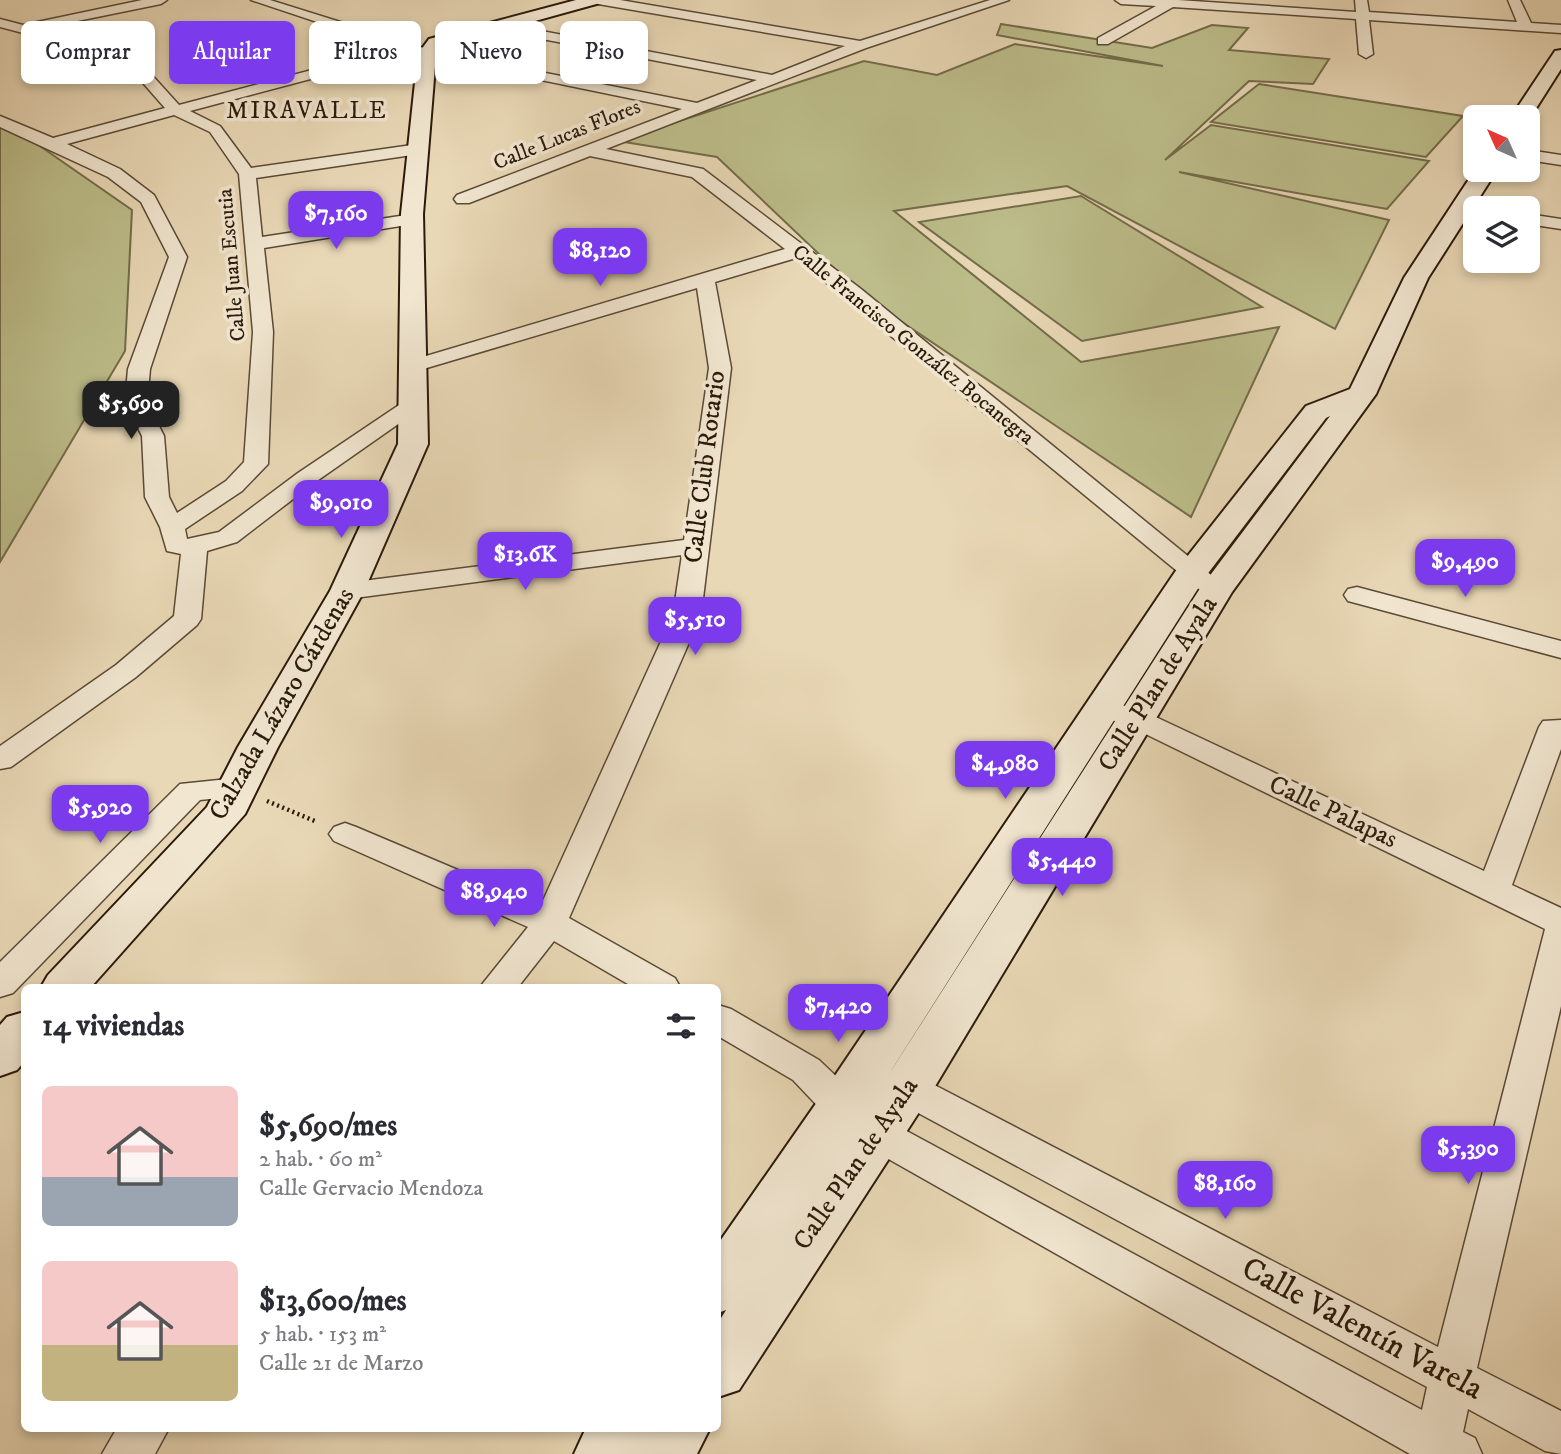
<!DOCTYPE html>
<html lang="es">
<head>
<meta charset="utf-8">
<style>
  body { margin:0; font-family:"IM FELL DW Pica",serif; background:#f7f7f7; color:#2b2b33; height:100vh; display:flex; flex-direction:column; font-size:26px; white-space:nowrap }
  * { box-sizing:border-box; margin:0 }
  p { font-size:23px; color:#7c7c81 }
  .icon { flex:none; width:38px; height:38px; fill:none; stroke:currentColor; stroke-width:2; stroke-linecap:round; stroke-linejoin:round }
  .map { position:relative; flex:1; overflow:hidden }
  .side { position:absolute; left:21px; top:984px; width:700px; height:448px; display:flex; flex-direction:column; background:#fff; border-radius:10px; box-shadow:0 4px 10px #0003 }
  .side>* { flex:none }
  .top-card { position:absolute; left:21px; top:21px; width:700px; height:63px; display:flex; gap:14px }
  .needle { width:46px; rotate:315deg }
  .fabs { position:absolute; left:1463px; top:105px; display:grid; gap:14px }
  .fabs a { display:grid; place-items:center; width:77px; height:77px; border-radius:10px; background:#fff; box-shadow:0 4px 10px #0003; font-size:35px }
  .price { position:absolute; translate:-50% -60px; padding:0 16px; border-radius:14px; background:#7c3aed; color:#fff; font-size:23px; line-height:46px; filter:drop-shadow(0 2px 4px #0008) }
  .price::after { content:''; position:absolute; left:50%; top:42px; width:21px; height:16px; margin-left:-10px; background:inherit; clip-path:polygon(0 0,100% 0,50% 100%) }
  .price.active { background:#222; color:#fff }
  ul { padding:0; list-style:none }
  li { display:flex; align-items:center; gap:21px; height:175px; padding:0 21px }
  li span { display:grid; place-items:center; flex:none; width:196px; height:140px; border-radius:10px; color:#555 }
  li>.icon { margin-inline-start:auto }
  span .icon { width:84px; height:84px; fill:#fffc; stroke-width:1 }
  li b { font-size:30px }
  h2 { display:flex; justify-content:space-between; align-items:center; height:84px; padding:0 21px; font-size:30px }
  .tag { padding:0 24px; border-radius:10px; background:#fff; box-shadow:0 4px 10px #0003; font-size:24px; line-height:63px }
  .tag.active { background:#7c3aed; color:#fff }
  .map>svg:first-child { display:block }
  .green { fill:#bcbd8a; stroke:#746c4a; stroke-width:2 }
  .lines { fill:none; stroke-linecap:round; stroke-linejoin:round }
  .street-casing { stroke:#5a4a36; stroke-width:3 }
  .secondary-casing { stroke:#2b1a0b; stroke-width:4 }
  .path { stroke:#2b1a0b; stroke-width:4.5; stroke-dasharray:2 3.5; stroke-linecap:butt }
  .street { fill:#f1e6d0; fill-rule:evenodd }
  .secondary { fill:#f1e6d0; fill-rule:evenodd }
  .labels { text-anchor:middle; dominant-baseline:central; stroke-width:7; stroke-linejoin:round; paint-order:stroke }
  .far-street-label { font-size:21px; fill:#2b1a0b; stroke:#f1e6d0 }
  .far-quarter-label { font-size:24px; letter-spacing:2px; fill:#2b1a0b; stroke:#f1e6d0 }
  .street-label { font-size:26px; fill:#2b1a0b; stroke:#f1e6d0 }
  .near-street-label { font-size:32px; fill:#2b1a0b; stroke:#f1e6d0 }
</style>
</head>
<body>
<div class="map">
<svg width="1561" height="1454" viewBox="0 0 1561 1454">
  <rect width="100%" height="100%" fill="#e9d8b6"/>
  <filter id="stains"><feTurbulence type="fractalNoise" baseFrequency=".00286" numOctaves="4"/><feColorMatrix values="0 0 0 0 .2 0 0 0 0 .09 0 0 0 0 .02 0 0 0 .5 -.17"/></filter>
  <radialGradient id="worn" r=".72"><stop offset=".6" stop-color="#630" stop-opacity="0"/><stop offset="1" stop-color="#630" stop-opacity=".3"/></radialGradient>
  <g class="green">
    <polygon points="1001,24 1152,48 1212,25 1248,28 1229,50 1329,59 1313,84 1249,81 1165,160 1211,125 1429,161 1387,209 1179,172 1389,220 1335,329 1067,186 894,211 1081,362 1279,327 1191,517 862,295 717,157 618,141 864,61 937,75 1015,44 1163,66 997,35"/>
    <polygon points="1259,84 1463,116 1426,157 1211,122"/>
    <polygon points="0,124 37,144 132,210 125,351 0,562"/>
    <polygon points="1081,196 1262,307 1082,341 919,222"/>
  </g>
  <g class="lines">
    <defs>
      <g id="street">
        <path d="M142 0H167L161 4 38 29 132 53 179 105 395 48 251 0H270L430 50 697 103 757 80 495 30 488 26 495 22 772 75 845 46 598 4 592 0H620L860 41 990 0H1009L866 48 606 149 703 169 861 289 1227 588 1223 594 1214 596 1205 594 796 258 715 282 731 368 701 615 569 918 675 978 680 987H633L554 941 518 987H480L528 927 334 841 329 834 334 827 345 823 356 827 541 905 673 615 682 555 347 599 338 597 334 591 338 585 347 583 684 540 709 368 697 288 420 370H406L402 366 406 362 785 249 692 177 590 156 469 203H457L454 199 457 195 682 109 409 53 190 111 220 126 251 168 419 144 427 149 419 154 256 178 262 237 413 214 422 219 413 224 264 248 273 332 268 464 242 491 185 529 187 539 219 532 298 473 405 401H421L424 406 314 483 237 542 207 551 201 619 197 625 136 677 11 767 0 769V746L116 665 174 616 181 554 167 551 160 527 145 497 142 436 125 402 128 369 169 257 141 202 108 177 0 127V116L53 138 165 108 122 59 0 27V19L23 25ZM174 115 210 132 239 174 253 332 244 462 226 481 177 513 169 497 164 436 147 402 150 369 187 257 154 195 120 169 67 144Z"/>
        <polygon points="1115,0 1178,0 1356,12 1355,0 1367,0 1369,12 1517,22 1508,0 1520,0 1531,23 1561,25 1561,33 1369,20 1373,54 1366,58 1359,54 1356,19 1173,7 1108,44 1098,44 1098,38 1156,6 1121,4"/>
        <polygon points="1528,150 1561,155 1561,165 1528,160"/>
        <polygon points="1528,214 1561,219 1561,229 1528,224"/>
        <polygon points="1357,587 1561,641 1561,658 1348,601 1344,595 1348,589"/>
        <polygon points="1115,703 1145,712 1484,871 1539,727 1543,721 1561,720 1561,749 1512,885 1561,908 1561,1006 1477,1368 1561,1411 1561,1454 1545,1451 1468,1409 1463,1432 1475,1438 1482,1454 1410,1454 862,1144 828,1117 793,1080 718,1036 718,1005 731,1009 819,1060 856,1095 890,1122 1422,1410 1427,1387 896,1101 878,1095 873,1085 878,1075 892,1070 921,1078 1438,1347 1545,929 1125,724 1105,718 1100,712 1105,706"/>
        <polygon points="238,778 249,781 254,788 249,795 200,800 13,993 0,997 0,962 180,784"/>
        <polygon points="117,1428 169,1428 155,1454 102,1454"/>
      </g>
      <g id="secondary">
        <polygon points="576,0 602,0 600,3 441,47 436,54 423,214 428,444 364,591 278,747 245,814 91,987 41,987 48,975 207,807 238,747 330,591 398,444 401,214 418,54 429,39"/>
        <polygon points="1561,50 1561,69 1528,121 1528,117 1511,117 1555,51"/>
        <path d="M1475 170H1497L1428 278 1376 394 1232 592 925 1103 739 1390 718 1397V1323L726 1310 718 1313V1244L824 1092 1175 572 1306 406 1350 389 1404 278ZM1330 416 1199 590 873 1099 1206 576 1326 418Z"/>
        <polygon points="24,1012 24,1062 17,1070 0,1076 0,1025 7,1017"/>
        <polygon points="586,1428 710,1428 697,1454 574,1454"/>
      </g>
    </defs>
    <use href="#street" class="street-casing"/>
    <use href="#secondary" class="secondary-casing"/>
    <polyline class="path" points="267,801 317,822"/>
    <use href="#street" class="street"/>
    <use href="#secondary" class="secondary"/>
  </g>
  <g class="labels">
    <g class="far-street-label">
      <text transform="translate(567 135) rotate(-22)">Calle Lucas Flores</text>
      <text transform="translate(232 265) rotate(-95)">Calle Juan Escutia</text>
      <text transform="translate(913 345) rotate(39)">Calle Francisco González Bocanegra</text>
    </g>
    <g class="far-quarter-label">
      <text x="307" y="111">MIRAVALLE</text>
    </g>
    <g class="street-label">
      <text transform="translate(705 467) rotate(-83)">Calle Club Rotario</text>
      <text transform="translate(1158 684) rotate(-58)">Calle Plan de Ayala</text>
      <text transform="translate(282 704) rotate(-60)">Calzada Lázaro Cárdenas</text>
      <text transform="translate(1333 812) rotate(25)">Calle Palapas</text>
      <text transform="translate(856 1164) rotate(-56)">Calle Plan de Ayala</text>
    </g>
    <g class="near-street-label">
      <text transform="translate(1362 1329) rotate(28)">Calle Valentín Varela</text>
    </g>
  </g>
  <rect width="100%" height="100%" filter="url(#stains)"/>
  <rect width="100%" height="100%" fill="url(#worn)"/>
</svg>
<div class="fabs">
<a><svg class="needle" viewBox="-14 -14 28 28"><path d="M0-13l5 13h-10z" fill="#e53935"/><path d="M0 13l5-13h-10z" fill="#7c7c81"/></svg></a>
<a><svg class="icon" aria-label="layers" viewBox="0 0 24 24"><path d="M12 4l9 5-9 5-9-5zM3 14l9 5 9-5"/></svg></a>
</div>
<b class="price" style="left:336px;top:251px">$7,160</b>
<b class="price" style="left:600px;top:288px">$8,120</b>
<b class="price active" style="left:131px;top:441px">$5,690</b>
<b class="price" style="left:341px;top:540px">$9,010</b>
<b class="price" style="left:525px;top:592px">$13.6K</b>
<b class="price" style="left:1465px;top:599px">$9,490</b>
<b class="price" style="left:695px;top:657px">$5,510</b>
<b class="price" style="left:1005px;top:801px">$4,980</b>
<b class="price" style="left:100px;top:845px">$5,920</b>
<b class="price" style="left:1062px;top:898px">$5,440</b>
<b class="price" style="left:494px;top:929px">$8,940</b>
<b class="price" style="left:838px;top:1044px">$7,420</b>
<b class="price" style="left:1468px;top:1186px">$5,390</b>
<b class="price" style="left:1225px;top:1221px">$8,160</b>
<div class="top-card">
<a class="tag">Comprar</a>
<a class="tag active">Alquilar</a>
<a class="tag">Filtros</a>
<a class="tag">Nuevo</a>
<a class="tag">Piso</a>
</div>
<section class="side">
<h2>14 viviendas<svg class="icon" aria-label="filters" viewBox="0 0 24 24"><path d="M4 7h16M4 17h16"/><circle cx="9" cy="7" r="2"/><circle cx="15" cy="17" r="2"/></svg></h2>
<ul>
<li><span style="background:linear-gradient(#f6c9c9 65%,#9aa5b1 0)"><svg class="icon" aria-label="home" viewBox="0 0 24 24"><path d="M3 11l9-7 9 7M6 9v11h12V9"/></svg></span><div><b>$5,690/mes</b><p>2 hab. · 60 m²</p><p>Calle Gervacio Mendoza</p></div></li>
<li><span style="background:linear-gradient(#f6c9c9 60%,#c2b280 0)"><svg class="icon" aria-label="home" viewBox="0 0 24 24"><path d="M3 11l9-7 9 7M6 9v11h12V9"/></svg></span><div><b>$13,600/mes</b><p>5 hab. · 153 m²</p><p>Calle 21 de Marzo</p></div></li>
</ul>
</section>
</div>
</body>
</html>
